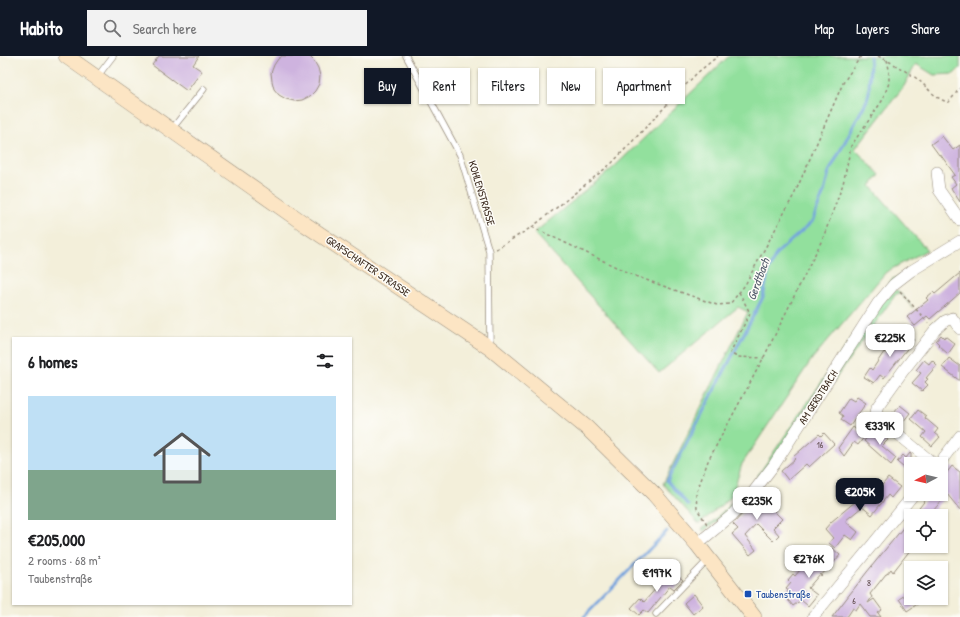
<!DOCTYPE html>
<html lang="en">
<head>
<meta charset="utf-8">
<style>
  body { margin:0; font-family:"Patrick Hand",sans-serif; background:#f2f2f2; color:#202124; height:100vh; display:flex; flex-direction:column; font-size:15px; white-space:nowrap }
  * { box-sizing:border-box; margin:0 }
  p { font-size:13px; color:#757577 }
  .icon { flex:none; width:22px; height:22px; fill:none; stroke:currentColor; stroke-width:2; stroke-linecap:round; stroke-linejoin:round }
  .map { position:relative; flex:1; overflow:hidden }
  .details { position:absolute; left:12px; top:281px; width:340px; height:268px; display:flex; flex-direction:column; background:#fff; border-radius:0px; box-shadow:0 1px 3px #0004 }
  .details>* { flex:none }
  .guide { position:absolute; left:364px; top:12px; width:380px; height:36px; display:flex; gap:8px }
  .needle { width:26px; rotate:263deg }
  .tools { position:absolute; left:904px; top:401px; display:grid; gap:8px }
  .tools a { display:grid; place-items:center; width:44px; height:44px; border-radius:0px; background:#fff; box-shadow:0 1px 3px #0004; font-size:20px }
  .price { position:absolute; translate:-50% -34px; padding:0 9px; border-radius:8px; background:#fff; color:#222; font-size:13px; line-height:26px; filter:drop-shadow(0 1px 2px #0008) }
  .price::after { content:''; position:absolute; left:50%; top:24px; width:12px; height:9px; margin-left:-6px; background:inherit; clip-path:polygon(0 0,100% 0,50% 100%) }
  .price.selected { background:#111827; color:#fff }
  ul { padding:0; list-style:none }
  li { display:grid; align-content:center; gap:8px; height:212px; padding:0 16px }
  li+li { border-top:1px solid #e0e0e0 }
  li span { display:grid; place-items:center; height:124px; border-radius:0px; color:#555 }
  li>.icon { margin-inline-start:auto }
  span .icon { width:72px; height:72px; fill:#fffc; stroke-width:1 }
  li b { font-size:17px }
  h2 { display:flex; justify-content:space-between; align-items:center; height:48px; padding:0 16px; font-size:17px }
  .pill { padding:0 14px; border-radius:0px; background:#fff; box-shadow:0 1px 3px #0004; font-size:14px; line-height:36px }
  .pill.selected { background:#111827; color:#fff }
  header { display:flex; align-items:center; gap:24px; box-sizing:border-box; height:56px; padding:0 20px; background:#111827; color:#fff }
  header strong { font-size:19px }
  nav { display:flex; gap:22px; margin-inline-start:auto; font-size:14px }
  .search { width:280px; height:36px; background:#f2f2f2; display:flex; align-items:center; gap:10px; box-sizing:border-box; padding:0 14px; border-radius:0px; color:#757577; font-size:15px }
  .map>svg:first-child { display:block }
  .green { fill:#92e09d; stroke:#66855e }
  .lines { fill:none; stroke-linecap:round; stroke-linejoin:round }
  .stream { stroke:#73a3dd; stroke-width:3 }
  .building { fill:#ceb3df }
  .service-casing { stroke:#978c7c; stroke-width:7 }
  .minor-casing { stroke:#978c7c; stroke-width:12 }
  .secondary-casing { stroke:#978c7c; stroke-width:16 }
  .path { stroke:#978c7c; stroke-width:1.5; stroke-dasharray:3 3; stroke-linecap:butt }
  .service { stroke:#fff; stroke-width:5.5 }
  .minor { stroke:#fff; stroke-width:11 }
  .secondary { stroke:#fce5c4; stroke-width:15 }
  .transit-dot { fill:#1a4fb4; stroke:#fdfcf7; stroke-width:1.5 }
  .labels { text-anchor:middle; dominant-baseline:central; stroke-width:3; stroke-linejoin:round; paint-order:stroke }
  .number-label { font-size:9px; fill:#604c4e }
  .street-label { font-size:11px; fill:#3b2a1e; stroke:#fdfcf7 }
  .transit-label { font-size:11px; fill:#164399; stroke:#fdfcf7; text-anchor:start }
  .water-label { font-size:12px; font-style:italic; fill:#515a6a; stroke:#fdfcf7 }
</style>
</head>
<body>
<header>
<strong>Habito</strong>
<div class="search"><svg class="icon" aria-label="search" viewBox="0 0 24 24"><circle cx="10" cy="10" r="6"/><path d="M15 15l6 6"/></svg>Search here</div>
<nav><a>Map</a><a>Layers</a><a>Share</a></nav>
</header>
<div class="map">
<svg width="960" height="561" viewBox="0 0 960 561">
  <rect width="100%" height="100%" fill="#fdfcf7"/>
  <filter id="ink" filterUnits="userSpaceOnUse"><feTurbulence type="fractalNoise" baseFrequency=".025" numOctaves="2"/><feDisplacementMap in="SourceGraphic" scale="8" xChannelSelector="R" yChannelSelector="G"/><feConvolveMatrix kernelMatrix="1 2 1 2 8 2 1 2 1" color-interpolation-filters="sRGB"/></filter>
  <filter id="wash" filterUnits="userSpaceOnUse"><feTurbulence type="fractalNoise" baseFrequency=".012" numOctaves="4" result="noise"/><feDisplacementMap in="SourceGraphic" scale="16" xChannelSelector="R" yChannelSelector="G"/><feGaussianBlur stdDeviation="0.9" result="paint"/><feColorMatrix in="noise" values="0 0 0 0 0 0 0 0 0 0 0 0 0 0 0 0 0 1.4 0 .05"/><feComposite in="paint" operator="in"/></filter>
  <g filter="url(#wash)">
    <rect width="100%" height="100%" fill="#f3efda"/>
    <g class="green">
      <polygon points="729,0 960,0 960,12 954,18 934,19 916,8 904,30 855,93 880,119 871,130 927,194 886,216 812,303 742,408 732,440 699,468 663,428 748,256 738,251 659,317 534,177 613,112"/>
      <polygon points="901,220 772,405 729,457 703,475 702,472 711,467 754,425 892,223"/>
      <polygon points="896,234 898,235 913,252 900,237 896,238 811,357 883,245"/>
    </g>
    <g class="lines">
      <g class="stream">
        <polyline points="688,449 667,425 763,241 769,213 777,197 812,166 824,136 829,116 867,44 869,36 870,1"/>
        <polyline points="584,561 667,475"/>
      </g>
    </g>
    <g id="blocks">
      <g class="building">
        <polygon points="159,0 199,0 193,9 202,15 187,35 152,9"/>
        <polygon points="282,0 309,0 314,5 318,12 320,20 319,28 315,35 310,40 302,44 294,45 286,43 279,39 274,33 272,25 271,17 274,9 278,3"/>
        <polygon points="942,80 953,94 960,89 960,146 951,132 956,128 951,121 955,119 940,98 939,99 931,88"/>
        <polygon points="960,217 960,237 930,263 927,260 915,270 907,261 928,244 926,242 933,236 935,238"/>
        <polygon points="905,277 914,284 884,322 880,319 874,327 864,321 870,312 872,314 884,296 885,297 898,279 901,281"/>
        <polygon points="941,279 944,282 945,280 955,288 948,298 938,289 939,288 936,285"/>
        <polygon points="949,302 960,310 960,325 942,311"/>
        <polygon points="924,304 929,308 932,304 937,309 926,322 928,323 925,326 928,329 922,335 912,327 921,317 916,314"/>
        <polygon points="857,341 866,347 850,370 841,364 843,360 839,357 849,342 854,345"/>
        <polygon points="900,349 910,357 903,366 892,358"/>
        <polygon points="918,354 926,360 925,362 938,373 935,377 940,381 932,390 922,381 926,376 911,363"/>
        <polygon points="853,371 865,380 858,389 854,386 844,400 838,392"/>
        <polygon points="874,374 876,377 878,375 888,384 882,390 896,402 891,409 864,385"/>
        <polygon points="824,377 834,388 809,411 806,408 788,424 781,415 795,403 793,401 810,386 819,378 821,380"/>
        <polygon points="910,397 911,398 911,418 897,406 903,399 906,402"/>
        <polygon points="952,410 960,416 960,454 947,438 933,455 939,460 913,460 930,438 941,438 941,424"/>
        <polygon points="888,422 900,431 891,442 888,439 872,459 860,449 862,451 845,465 858,476 852,484 845,479 835,492 829,487 833,482 825,473 831,466 856,445 859,448 867,438 869,439 876,430 879,433"/>
        <polygon points="763,435 776,449 772,453 782,463 773,472 779,479 773,485 756,468 745,480 756,494 750,499 732,478 738,473 733,468"/>
        <polygon points="911,462 911,493 893,516 891,513 887,518 886,518 870,538 872,541 868,547 874,543 882,554 878,557 881,561 870,561 860,548 856,554 853,552 847,561 832,561 867,516"/>
        <polygon points="831,491 840,499 831,510 830,509 821,520 820,518 808,532 817,539 808,550 801,544 793,550 784,539 789,535 786,533 791,527 788,524 793,518 795,520 806,507 808,509 814,502 818,505 820,501 822,502"/>
        <polygon points="672,514 683,524 674,533 670,530 648,557 644,554 639,559 631,552 640,542 644,546"/>
        <polygon points="911,535 911,542 916,542 919,547 907,555 899,543"/>
        <polygon points="694,538 703,550 693,558 684,547"/>
      </g>
    </g>
  </g>
  <g filter="url(#ink)">
    <use href="#blocks" fill-opacity="0" stroke="#978c7c" stroke-width="1"/>
    <g class="lines">
      <defs>
        <g id="service">
          <polyline points="406,0 460,99 489,195 490,290"/>
          <polyline points="97,21 113,0"/>
          <polyline points="171,74 204,33"/>
          <polyline points="656,558 709,503"/>
        </g>
        <g id="minor">
          <polyline points="937,116 939,134 960,164"/>
          <polyline points="934,408 880,363 876,357 877,351 903,315 935,274 945,265 952,262 960,273"/>
          <polyline points="939,408 960,380"/>
          <polyline points="697,488 731,460 754,435 774,409 878,247 894,228 911,215 960,185"/>
          <polyline points="813,561 914,438"/>
        </g>
        <polyline id="secondary" points="66,0 306,169 490,292 587,372 654,438 697,488 754,561"/>
      </defs>
      <use href="#service" class="service-casing"/>
      <use href="#minor" class="minor-casing"/>
      <use href="#secondary" class="secondary-casing"/>
      <g class="path">
        <path d="M878 0C891 6 904 14 916 22 927 30 935 44 949 46L960 32"/>
        <polyline points="532,171 635,220 717,249 730,248 745,229 795,137 843,27 861,0"/>
        <polyline points="496,193 532,171 565,145 612,107 697,17 718,0"/>
        <polyline points="900,235 928,267"/>
        <polyline points="739,236 750,257 730,297 737,301 764,302"/>
        <polyline points="707,468 697,453 696,438 708,405 765,299 823,182 843,128 851,90 882,45 889,27 889,13 887,4"/>
      </g>
      <use href="#service" class="service"/>
      <use href="#minor" class="minor"/>
      <use href="#secondary" class="secondary"/>
    </g>
  </g>
  <rect class="transit-dot" x="744" y="534" width="8" height="8" rx="2"/>
  <g class="labels">
    <g class="number-label">
      <text x="820" y="389">16</text>
      <text x="869" y="527">8</text>
      <text x="854" y="545">6</text>
    </g>
    <g class="street-label">
      <text transform="translate(482 137) rotate(73)">KOHLENSTRASSE</text>
      <text transform="translate(368 210) rotate(34)">GRAFSCHAFTER STRASSE</text>
      <text transform="translate(818 341) rotate(-57)">AM GERDTBACH</text>
    </g>
    <g class="transit-label">
      <text x="756" y="538">Taubenstraße</text>
    </g>
    <g class="water-label">
      <text transform="translate(758 223) rotate(-70)">Gerdtbach</text>
    </g>
  </g>
</svg>
<div class="tools">
<a><svg class="needle" viewBox="-14 -14 28 28"><path d="M0-13l5 13h-10z" fill="#e53935"/><path d="M0 13l5-13h-10z" fill="#757577"/></svg></a>
<a><svg class="icon" aria-label="locate" viewBox="0 0 24 24"><circle cx="12" cy="12" r="6"/><path d="M12 2v4M12 18v4M2 12h4M18 12h4"/></svg></a>
<a><svg class="icon" aria-label="layers" viewBox="0 0 24 24"><path d="M12 4l9 5-9 5-9-5zM3 14l9 5 9-5"/></svg></a>
</div>
<b class="price" style="left:890px;top:302px">€225K</b>
<b class="price" style="left:880px;top:390px">€339K</b>
<b class="price selected" style="left:860px;top:456px">€205K</b>
<b class="price" style="left:757px;top:465px">€235K</b>
<b class="price" style="left:809px;top:523px">€276K</b>
<b class="price" style="left:657px;top:537px">€197K</b>
<div class="guide">
<a class="pill selected">Buy</a>
<a class="pill">Rent</a>
<a class="pill">Filters</a>
<a class="pill">New</a>
<a class="pill">Apartment</a>
</div>
<section class="details">
<h2>6 homes<svg class="icon" aria-label="filters" viewBox="0 0 24 24"><path d="M4 7h16M4 17h16"/><circle cx="9" cy="7" r="2"/><circle cx="15" cy="17" r="2"/></svg></h2>
<ul>
<li><span style="background:linear-gradient(#bfe0f5 60%,#7fa58c 0)"><svg class="icon" aria-label="home" viewBox="0 0 24 24"><path d="M3 11l9-7 9 7M6 9v11h12V9"/></svg></span><div><b>€205,000</b><p>2 rooms · 68 m²</p><p>Taubenstraße</p></div></li>
</ul>
</section>
</div>
</body>
</html>
